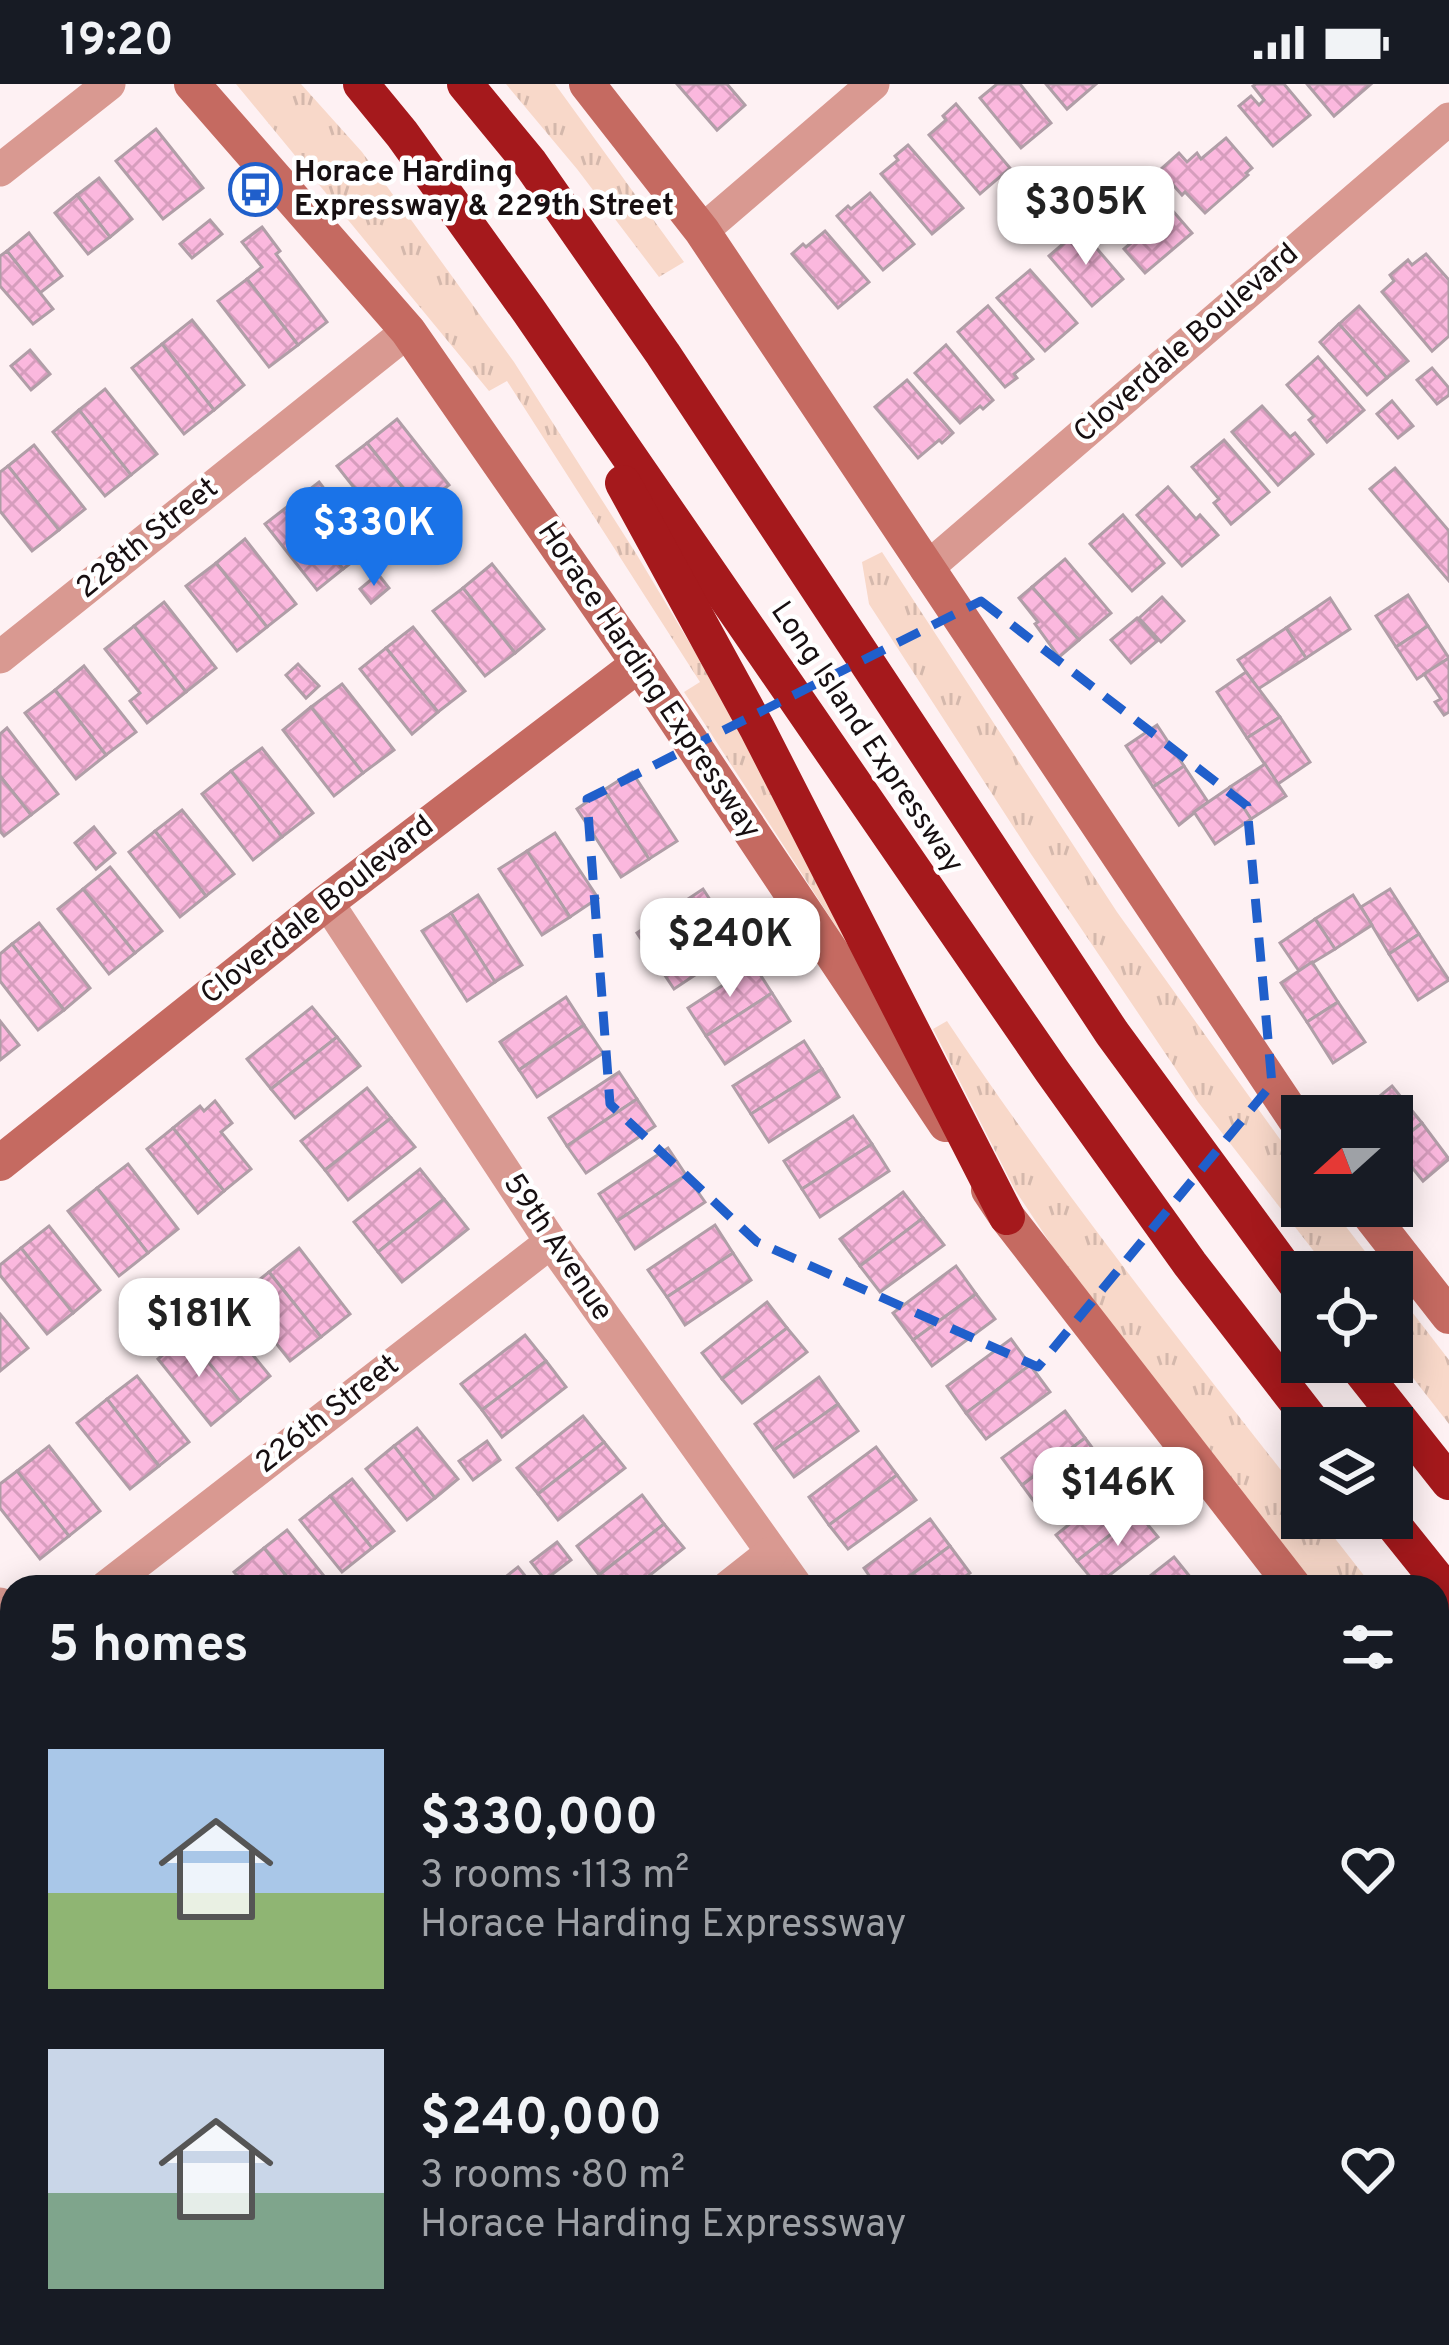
<!DOCTYPE html>
<html lang="en">
<head>
<meta charset="utf-8">
<style>
  body { margin:0; font-family:Overpass,sans-serif; background:#242831; color:#f1f3f6; height:100vh; display:flex; flex-direction:column; font-size:45px; white-space:nowrap }
  * { box-sizing:border-box; margin:0 }
  p { font-size:39px; color:#9ea1a6 }
  .icon { flex:none; width:66px; height:66px; fill:none; stroke:currentColor; stroke-width:2; stroke-linecap:round; stroke-linejoin:round }
  .map { position:relative; flex:1; overflow:hidden }
  .sheet { position:absolute; left:0px; top:1491px; width:1449px; height:771px; display:flex; flex-direction:column; background:#171b24; border-radius:36px 36px 0 0; box-shadow:0 6px 30px #0003 }
  .sheet>* { flex:none }
  .needle { width:78px; rotate:249deg }
  .controls { position:absolute; left:1281px; top:1011px; display:grid; gap:24px }
  .controls a { display:grid; place-items:center; width:132px; height:132px; border-radius:0px; background:#171b24; box-shadow:0 6px 30px #0003; font-size:60px }
  .price { position:absolute; translate:-50% -102px; padding:0 27px; border-radius:24px; background:#fff; color:#222; font-size:39px; line-height:78px; filter:drop-shadow(0 3px 6px #0008) }
  .price::after { content:''; position:absolute; left:50%; top:72px; width:36px; height:27px; margin-left:-18px; background:inherit; clip-path:polygon(0 0,100% 0,50% 100%) }
  .price.current { background:#1a73e8; color:#fff }
  ul { padding:0; list-style:none }
  li { display:flex; align-items:center; gap:36px; height:300px; padding:0 48px }
  li span { display:grid; place-items:center; flex:none; width:336px; height:240px; border-radius:0px; color:#555 }
  li>.icon { margin-inline-start:auto }
  span .icon { width:144px; height:144px; fill:#fffc; stroke-width:1 }
  li b { font-size:51px }
  h2 { display:flex; justify-content:space-between; align-items:center; height:144px; padding:0 48px; font-size:51px }
  .status { display:flex; justify-content:space-between; align-items:center; height:84px; padding:0 60px; background:#171b24; direction:ltr }
  .status svg { height:33px; fill:currentColor }
  .map>svg:first-child { display:block }
  .grass { fill:url(#grass-tufts) }
  .building { fill:url(#building-cross-hatch); stroke:#b09ea7; stroke-width:3 }
  .lines { fill:none; stroke-linecap:round; stroke-linejoin:round }
  .street { stroke:#d99991; stroke-width:33 }
  .secondary { stroke:#c56a61; stroke-width:36 }
  .highway { stroke:#a5191c; stroke-width:36 }
  .marked { fill:none; stroke:#205fcb; stroke-width:9; stroke-dasharray:24 15; stroke-linejoin:round }
  .labels { text-anchor:middle; dominant-baseline:central; stroke-width:9; stroke-linejoin:round; paint-order:stroke }
  .poi-label { font-size:30px; font-weight:bold; fill:#170f11; stroke:#fff; text-anchor:start }
  .street-label { font-size:30px; fill:#170f11; stroke:#fff }
</style>
</head>
<body>
<div class="status"><b>19:20</b><svg viewBox="0 0 49 12"><path d="M0 12V9h3v3zM5 12V6h3v6zM10 12V3h3v9zM15 12V0h3v12zM26 1h20v11H26zM47 4h2v5h-2z"/></svg></div>
<div class="map">
<svg width="1449" height="2261" viewBox="0 0 1449 2261">
  <defs>
    <pattern id="grass-tufts" width="24" height="20" patternUnits="userSpaceOnUse" patternTransform="scale(3)"><rect width="24" height="20" fill="#f8d8c9"/><path d="M3 7l-1-3M5 7V3M7 7l1-3M15 17l-1-3M17 17v-4M19 17l1-3" fill="none" stroke="#d4b8ac"/></pattern>
    <pattern id="building-cross-hatch" width="8" height="8" patternUnits="userSpaceOnUse" patternTransform="scale(3)"><rect width="8" height="8" fill="#fbb8de"/><path d="M0 0l8 8M0 8l8-8" fill="none" stroke="#d69dbd"/></pattern>
  </defs>
  <rect width="100%" height="100%" fill="#fef1f3"/>
  <g class="grass">
    <polygon points="236,0 301,0 362,68 514,278 637,471 719,608 881,912 684,608 700,598 507,297 489,307"/>
    <polygon points="506,0 555,0 684,178 659,193 577,85"/>
    <polygon points="882,468 1117,828 1302,1086 1302,1122 1330,1122 1381,1188 1330,1188 1198,1018 1031,770 869,520 862,478"/>
    <path d="M947 937C1057 1102 1180 1257 1302 1413V1434H1319L1373 1503H1312L1062 1177 1015 1106 933 945Z"/>
    <polygon points="1392,1202 1449,1276 1449,1340 1392,1267"/>
  </g>
  <g class="building">
    <polygon points="677,0 727,0 745,21 717,46"/>
    <polygon points="997,0 1020,0 1051,39 1021,64 980,14"/>
    <polygon points="1046,0 1096,0 1067,25"/>
    <polygon points="1256,0 1284,0 1310,31 1273,62 1239,22 1251,12 1259,21 1264,16 1253,2"/>
    <polygon points="1307,0 1371,0 1334,32"/>
    <polygon points="956,20 1010,84 980,110 929,51 946,36 943,32"/>
    <polygon points="156,45 203,104 163,135 116,77"/>
    <polygon points="1226,54 1252,84 1246,89 1248,91 1205,129 1185,108 1182,111 1160,86 1179,69 1187,78 1197,69 1201,75"/>
    <polygon points="908,61 963,124 932,150 881,90 898,76 895,72"/>
    <polygon points="1139,88 1192,149 1145,189 1124,165 1138,153 1127,140 1119,147 1103,127 1111,121 1106,116"/>
    <polygon points="99,94 132,135 110,153 77,111"/>
    <polygon points="870,109 914,160 883,186 837,132 848,122 851,125"/>
    <polygon points="77,111 110,153 88,170 55,129"/>
    <polygon points="210,136 222,150 192,174 180,160"/>
    <polygon points="262,143 280,167 276,170 327,238 298,261 247,195 262,183 242,158"/>
    <polygon points="1080,145 1123,195 1092,222 1049,172"/>
    <polygon points="825,147 869,198 838,224 792,170 803,160 806,163"/>
    <polygon points="29,149 62,192 40,209 7,167"/>
    <polygon points="7,167 53,225 33,240 0,202 0,172"/>
    <polygon points="1426,170 1449,196 1449,252 1432,267 1382,208 1394,197 1390,191 1408,176 1412,181"/>
    <polygon points="1030,186 1077,239 1045,267 997,214"/>
    <polygon points="247,195 298,261 269,283 218,217"/>
    <polygon points="988,222 1033,275 1014,290 1017,294 1005,303 958,248"/>
    <polygon points="1359,222 1408,277 1387,294 1339,240"/>
    <polygon points="192,236 244,301 214,326 162,260"/>
    <polygon points="1339,240 1387,294 1367,311 1320,258"/>
    <polygon points="162,260 214,326 184,350 132,284"/>
    <polygon points="946,261 993,316 983,325 980,322 960,339 915,289"/>
    <polygon points="30,266 50,290 31,306 11,282"/>
    <polygon points="1318,273 1364,326 1327,358 1309,336 1314,332 1287,301"/>
    <polygon points="1432,284 1449,304 1449,311 1437,320 1417,296"/>
    <polygon points="907,296 953,349 942,359 939,356 918,374 875,323"/>
    <polygon points="105,305 157,370 131,391 79,326"/>
    <polygon points="1392,317 1413,342 1398,354 1377,330"/>
    <polygon points="1262,322 1290,353 1295,349 1313,370 1278,401 1232,348"/>
    <polygon points="79,326 131,391 105,412 53,348"/>
    <polygon points="397,335 449,401 419,424 367,359"/>
    <polygon points="1224,356 1269,408 1231,440 1214,419 1219,415 1192,383"/>
    <polygon points="367,359 419,424 389,448 337,382"/>
    <polygon points="34,361 85,425 59,446 8,382"/>
    <polygon points="8,382 59,446 32,467 0,427 0,388"/>
    <polygon points="1395,384 1449,447 1449,497 1370,405"/>
    <polygon points="319,398 370,465 343,485 292,419"/>
    <polygon points="1168,403 1196,435 1200,431 1218,451 1182,482 1137,431"/>
    <polygon points="292,419 343,485 317,506 265,440"/>
    <polygon points="1123,431 1164,479 1132,507 1090,460"/>
    <polygon points="245,455 296,520 267,543 216,479"/>
    <polygon points="1065,475 1111,529 1079,556 1032,503"/>
    <polygon points="216,479 267,543 237,567 186,502"/>
    <polygon points="492,480 544,545 515,569 463,504"/>
    <polygon points="378,490 389,504 371,519 360,505"/>
    <polygon points="1032,503 1079,556 1059,573 1035,540 1038,538 1019,514"/>
    <polygon points="463,504 515,569 485,592 433,527"/>
    <polygon points="1408,511 1428,542 1396,563 1376,532"/>
    <polygon points="1162,513 1184,537 1161,558 1139,534"/>
    <polygon points="1330,514 1350,545 1306,574 1286,544"/>
    <polygon points="164,518 216,584 186,608 134,542"/>
    <polygon points="1137,534 1157,557 1131,579 1111,556"/>
    <polygon points="134,542 186,608 147,639 130,617 140,609 105,565"/>
    <polygon points="1428,542 1449,574 1417,595 1396,563"/>
    <polygon points="413,543 465,607 438,628 386,564"/>
    <polygon points="1286,544 1306,574 1258,605 1238,576"/>
    <polygon points="386,564 438,628 412,650 360,585"/>
    <polygon points="1449,574 1449,628 1444,631 1435,618 1441,615 1424,590"/>
    <polygon points="298,580 319,602 306,614 286,591"/>
    <polygon points="84,582 136,648 106,671 55,606"/>
    <polygon points="1246,588 1280,633 1247,654 1217,608"/>
    <polygon points="342,600 394,666 363,689 311,623"/>
    <polygon points="55,606 106,671 76,695 25,629"/>
    <polygon points="311,623 363,689 334,712 283,646"/>
    <polygon points="1280,633 1310,678 1278,700 1247,654"/>
    <polygon points="1157,641 1184,682 1153,703 1126,662"/>
    <polygon points="7,644 58,710 31,731 0,692 0,650"/>
    <polygon points="262,664 313,729 282,753 231,687"/>
    <polygon points="1265,680 1286,712 1251,735 1230,703"/>
    <polygon points="1184,682 1208,718 1179,741 1153,703"/>
    <polygon points="231,687 282,753 253,776 202,710"/>
    <polygon points="632,688 677,757 649,775 604,706"/>
    <polygon points="0,692 31,731 4,752 0,747"/>
    <polygon points="1230,703 1251,735 1215,760 1194,728"/>
    <polygon points="604,706 649,775 621,793 577,725"/>
    <polygon points="182,726 234,790 206,812 155,747"/>
    <polygon points="94,743 115,769 96,785 75,759"/>
    <polygon points="155,747 206,812 180,833 129,768"/>
    <polygon points="555,749 598,814 570,833 527,767"/>
    <polygon points="527,767 570,833 542,851 499,785"/>
    <polygon points="110,783 162,847 135,869 83,805"/>
    <polygon points="83,805 135,869 109,890 58,825"/>
    <polygon points="703,805 722,834 656,878 637,849"/>
    <polygon points="1390,805 1419,850 1389,870 1361,823"/>
    <polygon points="478,811 522,881 495,898 451,829"/>
    <polygon points="1353,811 1372,841 1335,865 1315,835"/>
    <polygon points="451,829 495,898 467,917 422,847"/>
    <polygon points="722,834 740,861 674,905 656,878"/>
    <polygon points="1315,835 1335,865 1299,887 1280,859"/>
    <polygon points="39,839 90,904 64,926 12,860"/>
    <polygon points="1419,850 1449,896 1418,916 1389,870"/>
    <polygon points="12,860 64,926 38,946 0,897 0,870"/>
    <polygon points="1312,878 1338,918 1307,938 1281,899"/>
    <polygon points="754,881 772,909 706,952 688,924"/>
    <polygon points="772,909 790,937 725,980 706,952"/>
    <polygon points="566,913 584,941 519,986 500,958"/>
    <polygon points="1338,918 1365,958 1333,979 1307,938"/>
    <polygon points="312,923 337,953 271,1005 247,975"/>
    <polygon points="0,937 19,961 0,976"/>
    <polygon points="584,941 603,969 537,1013 519,986"/>
    <polygon points="337,953 360,982 295,1034 271,1005"/>
    <polygon points="804,957 822,985 751,1030 733,1002"/>
    <polygon points="822,985 839,1013 769,1058 751,1030"/>
    <polygon points="619,988 637,1015 567,1062 549,1034"/>
    <polygon points="1392,1002 1422,1039 1394,1061 1392,1032 1370,1032 1364,1025"/>
    <polygon points="367,1004 391,1034 325,1086 301,1057"/>
    <polygon points="637,1015 655,1042 586,1089 567,1062"/>
    <polygon points="215,1017 232,1039 221,1048 251,1085 224,1107 173,1044 200,1022 204,1027"/>
    <polygon points="853,1032 872,1060 802,1105 784,1077"/>
    <polygon points="391,1034 415,1063 348,1116 325,1086"/>
    <polygon points="1422,1039 1449,1075 1423,1097 1394,1061"/>
    <polygon points="173,1044 224,1107 198,1129 147,1065"/>
    <polygon points="872,1060 889,1087 820,1133 802,1105"/>
    <polygon points="668,1064 686,1091 617,1137 599,1110"/>
    <polygon points="128,1080 178,1145 148,1169 97,1104"/>
    <polygon points="420,1085 444,1115 378,1168 354,1138"/>
    <polygon points="686,1091 705,1118 635,1165 617,1137"/>
    <polygon points="97,1104 148,1169 119,1192 68,1127"/>
    <polygon points="903,1108 923,1134 860,1182 840,1155"/>
    <polygon points="444,1115 468,1145 402,1198 378,1168"/>
    <polygon points="923,1134 944,1161 880,1208 860,1182"/>
    <polygon points="715,1141 733,1169 667,1213 648,1186"/>
    <polygon points="49,1142 100,1206 73,1229 21,1164"/>
    <polygon points="21,1164 73,1229 47,1250 0,1191 0,1181"/>
    <polygon points="299,1164 350,1230 321,1253 269,1188"/>
    <polygon points="733,1169 751,1196 685,1241 667,1213"/>
    <polygon points="956,1182 976,1210 913,1256 893,1229"/>
    <polygon points="269,1188 321,1253 290,1277 239,1212"/>
    <polygon points="976,1210 995,1235 932,1282 913,1256"/>
    <polygon points="767,1218 787,1244 722,1295 702,1269"/>
    <polygon points="217,1227 270,1292 240,1317 186,1251"/>
    <polygon points="0,1230 28,1264 0,1287"/>
    <polygon points="787,1244 807,1268 742,1319 722,1295"/>
    <polygon points="186,1251 240,1317 211,1341 158,1275"/>
    <polygon points="525,1251 546,1277 482,1326 461,1300"/>
    <polygon points="1011,1255 1030,1281 966,1329 947,1302"/>
    <polygon points="546,1277 566,1303 502,1353 482,1326"/>
    <polygon points="1030,1281 1050,1308 986,1355 966,1329"/>
    <polygon points="137,1292 189,1358 159,1382 107,1315"/>
    <polygon points="819,1293 838,1320 774,1366 755,1340"/>
    <polygon points="107,1315 159,1382 130,1405 77,1339"/>
    <polygon points="838,1320 858,1347 794,1393 774,1366"/>
    <polygon points="1065,1327 1085,1354 1022,1401 1002,1374"/>
    <polygon points="583,1332 604,1358 538,1410 517,1384"/>
    <polygon points="417,1344 458,1395 435,1414 394,1362"/>
    <polygon points="1085,1354 1104,1380 1041,1427 1022,1401"/>
    <polygon points="487,1357 500,1376 473,1396 459,1377"/>
    <polygon points="604,1358 625,1384 558,1436 538,1410"/>
    <polygon points="49,1362 100,1427 69,1452 17,1387"/>
    <polygon points="394,1362 435,1414 407,1436 366,1385"/>
    <polygon points="876,1363 897,1391 829,1441 809,1413"/>
    <polygon points="17,1387 69,1452 40,1475 0,1424 0,1400"/>
    <polygon points="897,1391 916,1416 848,1465 829,1441"/>
    <polygon points="352,1395 394,1447 372,1464 330,1412"/>
    <polygon points="1117,1402 1138,1429 1077,1477 1056,1451"/>
    <polygon points="642,1411 664,1440 599,1491 577,1462"/>
    <polygon points="330,1412 372,1464 342,1488 300,1436"/>
    <polygon points="1138,1429 1158,1453 1097,1501 1077,1477"/>
    <polygon points="930,1435 950,1462 895,1503 877,1503 864,1484"/>
    <polygon points="664,1440 684,1464 635,1503 609,1503 599,1491"/>
    <polygon points="287,1446 328,1497 321,1503 295,1503 264,1464"/>
    <polygon points="557,1458 571,1476 545,1496 531,1478"/>
    <polygon points="950,1462 970,1489 950,1503 895,1503"/>
    <polygon points="264,1464 295,1503 247,1503 234,1488"/>
    <polygon points="1174,1473 1195,1499 1191,1503 1136,1503"/>
    <polygon points="518,1483 534,1503 493,1503"/>
    <polygon points="0,1752 12,1761 12,1809 0,1800"/>
    <polygon points="0,1822 12,1831 12,1872 8,1877 0,1871"/>
    <polygon points="1449,1832 1449,1875 1437,1885 1437,1842"/>
    <polygon points="1449,1875 1449,1918 1437,1927 1437,1885"/>
    <polygon points="0,2050 12,2059 12,2105 0,2096"/>
    <polygon points="1449,2102 1449,2149 1437,2159 1437,2111"/>
    <polygon points="1449,2149 1449,2198 1441,2204 1437,2199 1437,2159"/>
    <polygon points="137,2250 184,2250 176,2261 153,2261"/>
    <polygon points="315,2250 371,2250 386,2261 321,2261 312,2254"/>
    <polygon points="566,2250 612,2250 628,2261 569,2261 562,2256"/>
    <polygon points="846,2250 888,2250 895,2258 891,2261 855,2261"/>
    <polygon points="1264,2250 1310,2250 1315,2255 1308,2261 1250,2261"/>
  </g>
  <g class="lines">
    <g class="street">
      <polyline points="0,86 109,0"/>
      <polyline points="702,147 873,0"/>
      <polyline points="926,485 1449,35"/>
      <polyline points="0,573 408,247"/>
      <polyline points="327,818 551,1158 797,1503"/>
      <polyline points="106,1503 551,1158"/>
      <polyline points="728,1503 771,1469"/>
      <polyline points="0,1520 12,1529"/>
      <polyline points="0,1629 12,1612"/>
      <polyline points="0,2192 12,2205"/>
      <polyline points="53,2250 63,2261"/>
      <polyline points="1395,2250 1404,2261"/>
      <polyline points="493,2261 501,2250"/>
      <polyline points="991,2261 1005,2250"/>
    </g>
    <g class="secondary">
      <polyline points="192,0 408,247 639,580 946,1040"/>
      <polyline points="587,0 702,147 1302,1045"/>
      <polyline points="0,1079 327,818 639,580"/>
      <polyline points="989,1106 1007,1133 1294,1503"/>
      <polyline points="1363,1122 1449,1232"/>
      <polyline points="1437,1687 1449,1702"/>
    </g>
    <g class="highway">
      <polyline points="361,0 402,50 529,227 1052,987 1190,1180 1317,1344"/>
      <polyline points="465,0 530,79 663,270 1112,949 1302,1208"/>
      <polyline points="623,399 757,644 1007,1133"/>
      <polyline points="1354,1278 1449,1398"/>
      <polyline points="1388,1434 1449,1510"/>
    </g>
  </g>
  <path class="marked" d="M981 517 1247 722 1272 1000 1038 1283 757 1158 610 1020 587 715Z"/>
  <defs>
    <symbol id="bus-ring" viewBox="-11 -11 22 22"><circle r="9.5" fill="#fff" stroke="#205fcb" stroke-width="1.5"/><path d="M-5-6H5V4H4V6H2V4H-2V6H-4V4H-5ZM-3.5-4V0h7V-4ZM-3.5 1.2v1.5H-2V1.2ZM2 1.2v1.5H3.5V1.2Z" fill="#205fcb"/></symbol>
  </defs>
  <g fill-rule="evenodd">
    <use href="#bus-ring" x="226" y="76" width="59" height="59"/>
  </g>
  <g class="labels">
    <g class="poi-label">
      <text x="294" y="89">Horace Harding<tspan x="294" dy="34">Expressway &amp; 229th Street</tspan></text>
    </g>
    <g class="street-label">
      <text transform="translate(1187 260) rotate(-41)">Cloverdale Boulevard</text>
      <text transform="translate(148 455) rotate(-39)">228th Street</text>
      <text transform="translate(648 597) rotate(56)">Horace Harding Expressway</text>
      <text transform="translate(866 654) rotate(56)">Long Island Expressway</text>
      <text transform="translate(318 827) rotate(-38)">Cloverdale Boulevard</text>
      <text transform="translate(557 1164) rotate(56)">59th Avenue</text>
      <text transform="translate(328 1331) rotate(-38)">226th Street</text>
    </g>
  </g>
</svg>
<div class="controls">
<a><svg class="needle" viewBox="-14 -14 28 28"><path d="M0-13l5 13h-10z" fill="#e53935"/><path d="M0 13l5-13h-10z" fill="#9ea1a6"/></svg></a>
<a><svg class="icon" aria-label="locate" viewBox="0 0 24 24"><circle cx="12" cy="12" r="6"/><path d="M12 2v4M12 18v4M2 12h4M18 12h4"/></svg></a>
<a><svg class="icon" aria-label="layers" viewBox="0 0 24 24"><path d="M12 4l9 5-9 5-9-5zM3 14l9 5 9-5"/></svg></a>
</div>
<b class="price" style="left:1086px;top:184px">$305K</b>
<b class="price current" style="left:374px;top:505px">$330K</b>
<b class="price" style="left:730px;top:916px">$240K</b>
<b class="price" style="left:199px;top:1296px">$181K</b>
<b class="price" style="left:1118px;top:1465px">$146K</b>
<section class="sheet">
<h2>5 homes<svg class="icon" aria-label="filters" viewBox="0 0 24 24"><path d="M4 7h16M4 17h16"/><circle cx="9" cy="7" r="2"/><circle cx="15" cy="17" r="2"/></svg></h2>
<ul>
<li><span style="background:linear-gradient(#a9c7e8 60%,#8fb573 0)"><svg class="icon" aria-label="home" viewBox="0 0 24 24"><path d="M3 11l9-7 9 7M6 9v11h12V9"/></svg></span><div><b>$330,000</b><p>3 rooms · 113 m²</p><p>Horace Harding Expressway</p></div><svg class="icon" aria-label="heart" viewBox="0 0 24 24"><path d="M12 20l-8-8c-3-5 5-10 8-4 3-6 11-1 8 4z"/></svg></li>
<li><span style="background:linear-gradient(#c9d6e8 60%,#7fa58c 0)"><svg class="icon" aria-label="home" viewBox="0 0 24 24"><path d="M3 11l9-7 9 7M6 9v11h12V9"/></svg></span><div><b>$240,000</b><p>3 rooms · 80 m²</p><p>Horace Harding Expressway</p></div><svg class="icon" aria-label="heart" viewBox="0 0 24 24"><path d="M12 20l-8-8c-3-5 5-10 8-4 3-6 11-1 8 4z"/></svg></li>
</ul>
</section>
</div>
</body>
</html>
